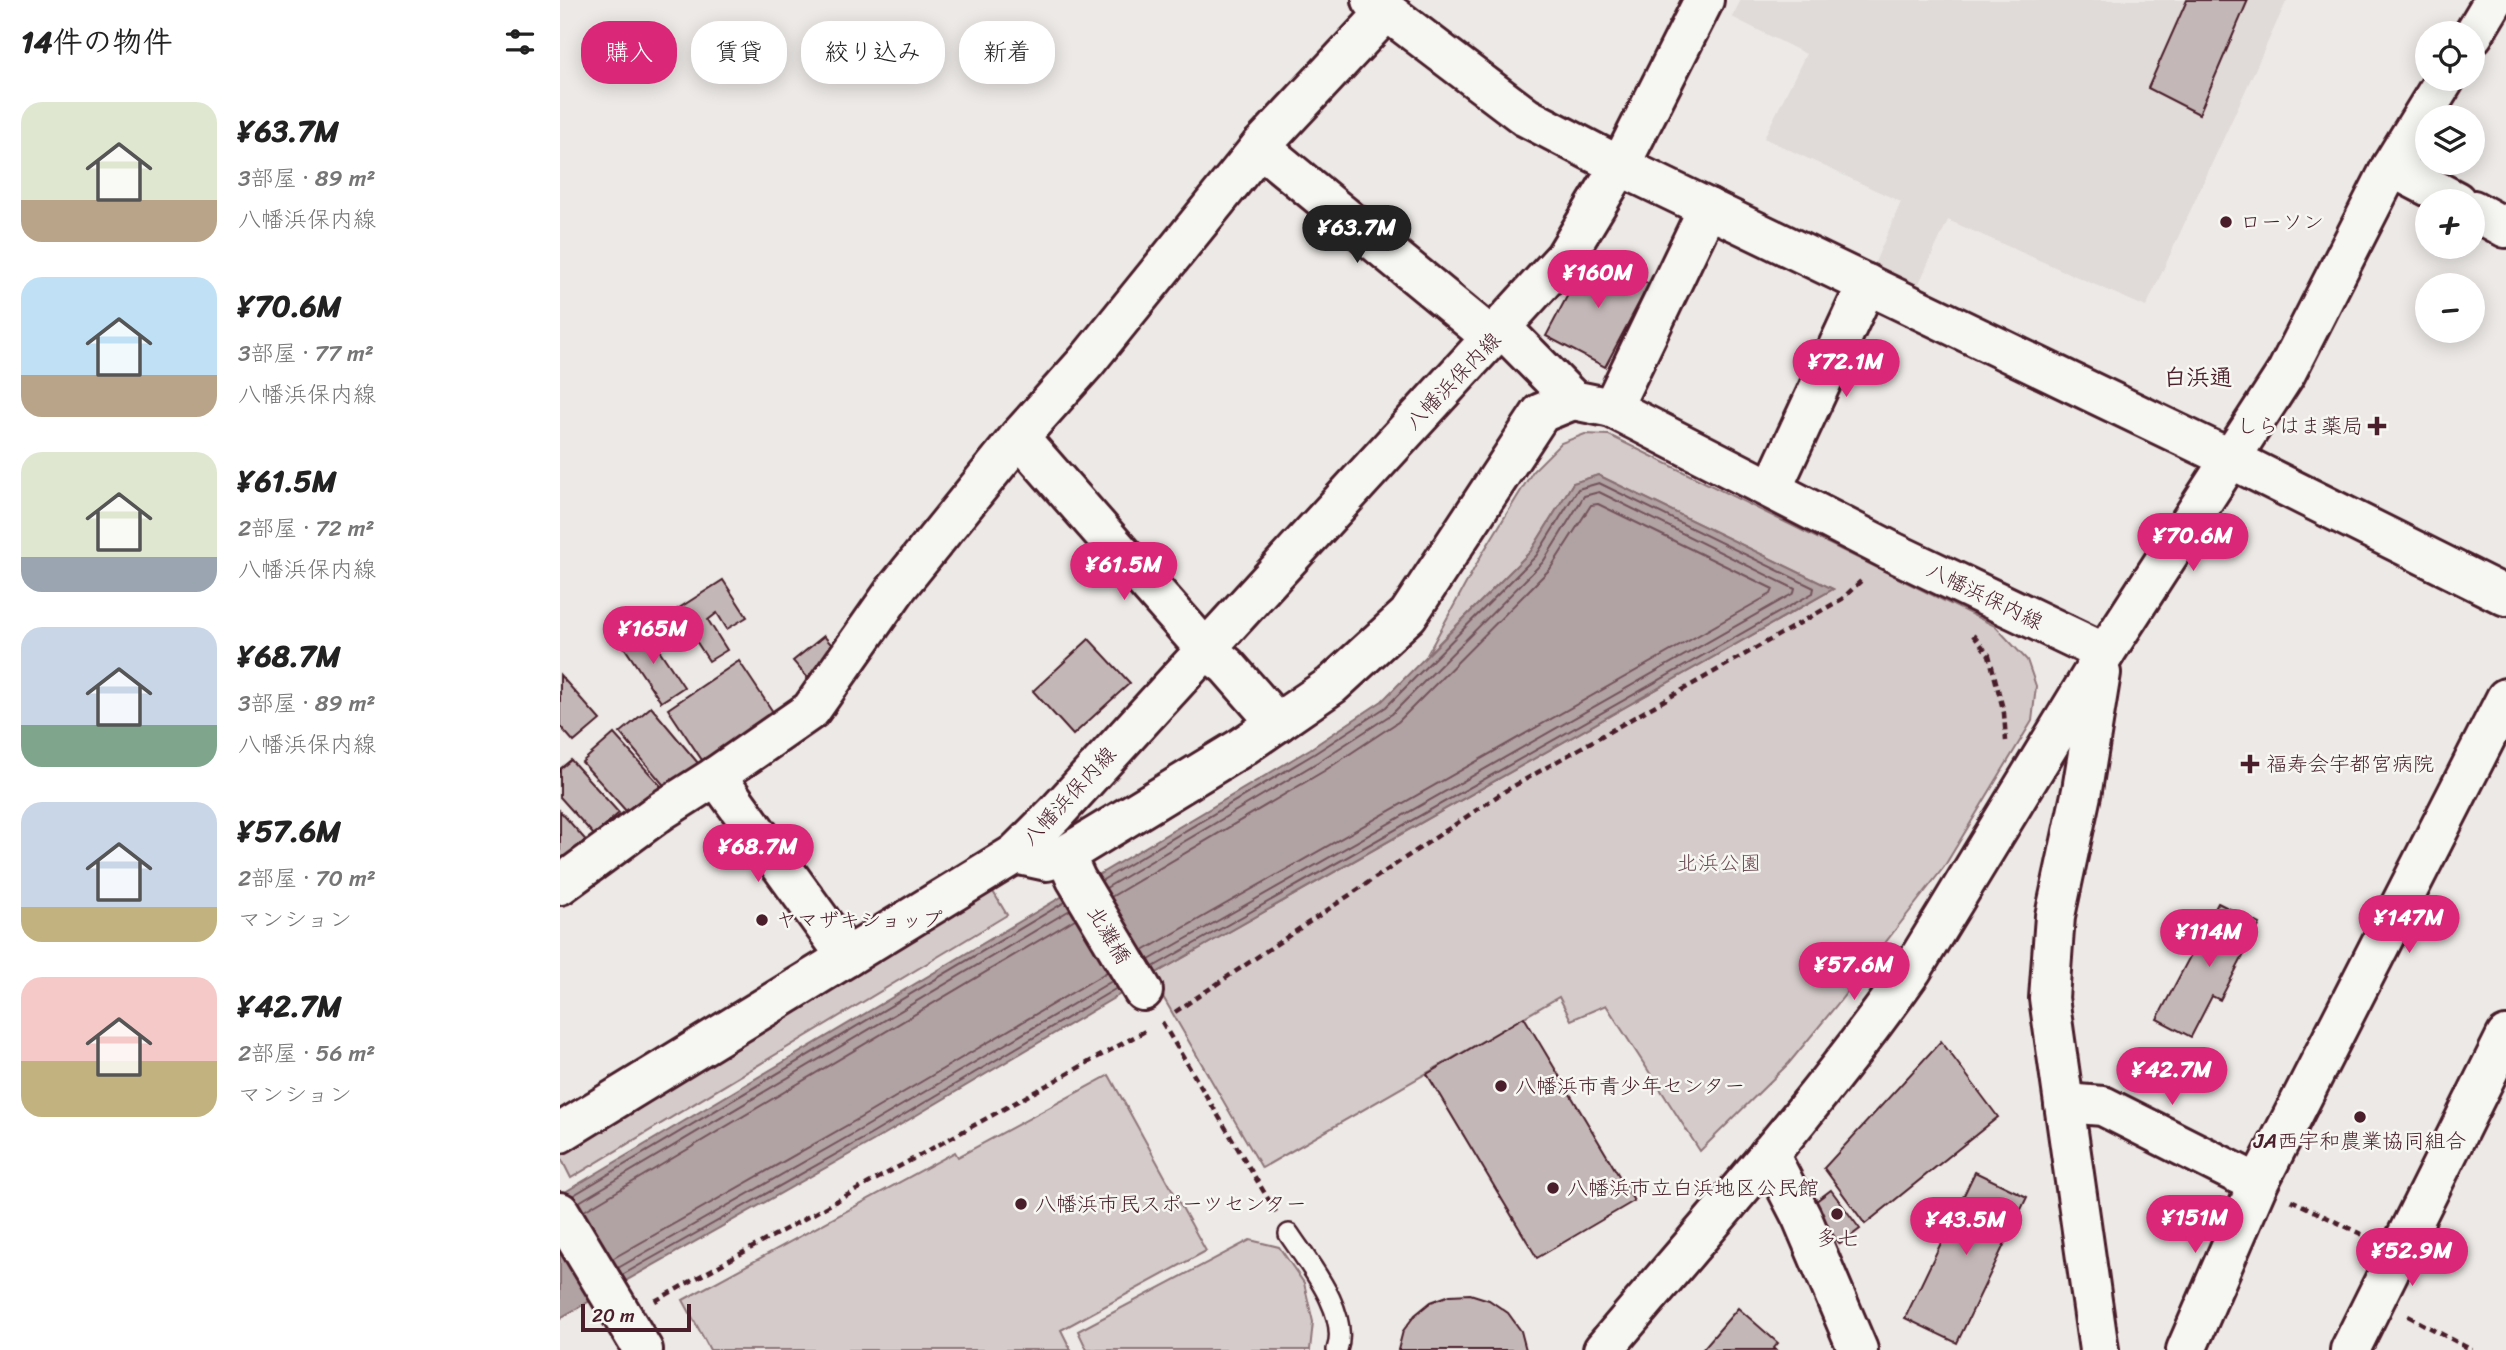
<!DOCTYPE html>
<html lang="ja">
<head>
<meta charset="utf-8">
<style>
  body { margin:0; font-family:Sriracha,"Klee One",sans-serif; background:#f2f2f2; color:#222; height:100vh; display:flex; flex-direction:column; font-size:26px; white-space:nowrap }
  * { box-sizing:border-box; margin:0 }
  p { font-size:23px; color:#767676 }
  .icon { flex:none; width:38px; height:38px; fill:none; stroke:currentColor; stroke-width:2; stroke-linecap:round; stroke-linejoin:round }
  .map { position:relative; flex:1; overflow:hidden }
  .panel { display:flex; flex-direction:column; background:#fff; width:560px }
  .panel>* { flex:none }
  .top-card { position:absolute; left:21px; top:21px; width:665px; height:63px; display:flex; gap:14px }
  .fabs { position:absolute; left:1855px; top:21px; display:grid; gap:14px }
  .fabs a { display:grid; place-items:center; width:70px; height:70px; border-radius:50%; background:#fff; box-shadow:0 4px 18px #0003; font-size:35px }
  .scale { position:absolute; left:21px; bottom:18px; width:110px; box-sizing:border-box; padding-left:7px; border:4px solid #4a1f2b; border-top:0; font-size:19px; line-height:24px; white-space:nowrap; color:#4a1f2b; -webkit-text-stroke:5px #f6f6f2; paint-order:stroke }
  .price { position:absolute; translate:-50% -60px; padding:0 16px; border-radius:24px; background:#db2777; color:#fff; font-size:23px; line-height:46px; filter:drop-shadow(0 2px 4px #0008) }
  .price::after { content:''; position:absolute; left:50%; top:42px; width:21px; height:16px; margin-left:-10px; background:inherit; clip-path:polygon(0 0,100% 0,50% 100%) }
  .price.on { background:#222; color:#fff }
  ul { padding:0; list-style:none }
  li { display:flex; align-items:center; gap:21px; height:175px; padding:0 21px }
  li span { display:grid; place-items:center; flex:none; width:196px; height:140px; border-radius:21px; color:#555 }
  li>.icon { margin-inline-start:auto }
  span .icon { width:84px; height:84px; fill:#fffc; stroke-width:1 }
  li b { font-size:30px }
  h2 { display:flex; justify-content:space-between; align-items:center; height:84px; padding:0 21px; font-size:30px }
  .tag { padding:0 24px; border-radius:28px; background:#fff; box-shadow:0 4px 18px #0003; font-size:24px; line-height:63px }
  .tag.on { background:#db2777; color:#fff }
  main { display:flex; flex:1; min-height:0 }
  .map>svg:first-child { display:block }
  .built { fill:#e0dad8 }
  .green { fill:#d4cbca; stroke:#8f757a; stroke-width:2 }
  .water { fill:#b1a2a3; stroke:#886e73; stroke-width:2 }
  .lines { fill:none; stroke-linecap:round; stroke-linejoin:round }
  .shore { stroke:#73535b; stroke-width:2 }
  .building { fill:#c4b7b7; stroke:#4a1f2b; stroke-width:2 }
  .service-casing { stroke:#4a1f2b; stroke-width:24 }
  .minor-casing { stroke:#4a1f2b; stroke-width:44 }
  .tertiary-casing { stroke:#4a1f2b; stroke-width:44 }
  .secondary-casing { stroke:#4a1f2b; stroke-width:44 }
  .path { stroke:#4a1f2b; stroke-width:4.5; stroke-dasharray:7 5; stroke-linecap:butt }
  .service { stroke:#f6f6f2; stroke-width:19 }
  .minor { stroke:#f6f6f2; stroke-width:38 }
  .tertiary { stroke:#f6f6f2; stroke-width:38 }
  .secondary { stroke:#f6f6f2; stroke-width:38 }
  .poi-dot { fill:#4a1f2b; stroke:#f6f6f2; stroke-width:2.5 }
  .labels { text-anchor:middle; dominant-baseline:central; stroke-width:5; stroke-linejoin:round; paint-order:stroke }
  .poi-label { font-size:21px; fill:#4a1f2b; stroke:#f6f6f2; text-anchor:start }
  .street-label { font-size:21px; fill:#4a1f2b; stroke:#f6f6f2 }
  .park-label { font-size:21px; fill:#6c4a53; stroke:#f6f6f2 }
  .neighbourhood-label { font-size:23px; font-weight:bold; fill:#4a1f2b; stroke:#f6f6f2 }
</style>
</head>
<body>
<main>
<section class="panel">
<h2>14件の物件<svg class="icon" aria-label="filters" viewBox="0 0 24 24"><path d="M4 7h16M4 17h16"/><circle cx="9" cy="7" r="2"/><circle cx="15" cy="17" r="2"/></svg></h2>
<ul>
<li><span style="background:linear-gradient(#dfe7d0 70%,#b9a48a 0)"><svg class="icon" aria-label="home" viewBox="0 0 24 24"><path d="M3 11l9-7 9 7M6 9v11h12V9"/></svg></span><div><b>¥63.7M</b><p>3部屋 · 89 m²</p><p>八幡浜保内線</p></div></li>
<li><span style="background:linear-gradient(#bfe0f5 70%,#b9a48a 0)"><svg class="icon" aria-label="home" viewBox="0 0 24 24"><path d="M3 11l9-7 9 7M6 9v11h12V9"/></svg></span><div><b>¥70.6M</b><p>3部屋 · 77 m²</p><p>八幡浜保内線</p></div></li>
<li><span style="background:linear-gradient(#dfe7d0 75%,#9aa5b1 0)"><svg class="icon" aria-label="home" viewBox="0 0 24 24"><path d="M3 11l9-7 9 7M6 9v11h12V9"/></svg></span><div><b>¥61.5M</b><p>2部屋 · 72 m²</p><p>八幡浜保内線</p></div></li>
<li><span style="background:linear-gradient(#c9d6e8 70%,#7fa58c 0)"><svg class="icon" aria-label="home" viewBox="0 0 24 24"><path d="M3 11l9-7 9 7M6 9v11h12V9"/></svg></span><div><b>¥68.7M</b><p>3部屋 · 89 m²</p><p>八幡浜保内線</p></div></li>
<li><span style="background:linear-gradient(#c9d6e8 75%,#c2b280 0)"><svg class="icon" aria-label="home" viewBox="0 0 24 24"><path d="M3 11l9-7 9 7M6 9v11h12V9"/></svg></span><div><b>¥57.6M</b><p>2部屋 · 70 m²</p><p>マンション</p></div></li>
<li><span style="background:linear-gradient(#f6c9c9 60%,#c2b280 0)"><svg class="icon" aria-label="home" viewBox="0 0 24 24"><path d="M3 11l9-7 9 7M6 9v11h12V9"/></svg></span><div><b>¥42.7M</b><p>2部屋 · 56 m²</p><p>マンション</p></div></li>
</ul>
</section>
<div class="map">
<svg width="1946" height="1350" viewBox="0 0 1946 1350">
  <rect width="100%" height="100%" fill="#ece9e6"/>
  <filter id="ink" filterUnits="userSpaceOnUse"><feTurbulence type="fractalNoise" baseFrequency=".0143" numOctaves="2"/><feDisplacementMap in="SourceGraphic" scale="14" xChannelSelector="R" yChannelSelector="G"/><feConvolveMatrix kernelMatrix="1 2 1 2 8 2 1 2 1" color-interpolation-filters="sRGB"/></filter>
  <g filter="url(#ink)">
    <polygon class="built" points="1181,0 1727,0 1586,307 1388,220 1355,292 1311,272 1341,202 1204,138 1246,54 1172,17"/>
    <g class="green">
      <polygon points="1025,434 1049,435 1435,626 1467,660 1476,686 1472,721 1384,867 1280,1001 1229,1063 1140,1151 1046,1005 1011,1020 999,997 702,1168 591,976 1273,589 1038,475 1013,483 971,551 867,655 922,554 973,471 1001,443"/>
      <polygon points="432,890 447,915 11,1178 0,1156"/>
      <polygon points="549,1075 646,1251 501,1330 511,1350 150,1350 123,1300 395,1152 398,1157"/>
      <polygon points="690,1240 719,1247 744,1283 753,1322 750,1350 527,1350 518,1331"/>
    </g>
    <polygon class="water" points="1038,475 1273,589 591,976 313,1141 0,1318 0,1195 750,749 822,701 971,551 1013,483"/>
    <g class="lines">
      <g class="shore">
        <polyline points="541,881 754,754 826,707 976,556 1018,489 1039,483 1254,588 1253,593 593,967"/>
        <polyline points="546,888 758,762 832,714 983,562 1024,496 1039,492 1235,589 1234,593 589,960"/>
        <polyline points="551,897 764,771 838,722 990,569 1031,505 1038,504 1213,589 1211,594 583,951"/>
        <polyline points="12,1196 505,902"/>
        <polyline points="19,1202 510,910"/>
        <polyline points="24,1211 515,919"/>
        <polyline points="52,1259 300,1118 547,972"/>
        <polyline points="58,1268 305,1127 552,981"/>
        <polyline points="62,1275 310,1135 557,988"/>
      </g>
    </g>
    <g class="building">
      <polygon points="1627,0 1688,0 1639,114 1588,88"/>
      <polygon points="1030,253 1089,284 1045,367 986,336"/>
      <polygon points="163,580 187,617 167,629 157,613 148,620 167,650 149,661 116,610"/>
      <polygon points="85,629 124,687 101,702 62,644"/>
      <polygon points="264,636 283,658 252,683 233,661"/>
      <polygon points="529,639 570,683 513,735 473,691"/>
      <polygon points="179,661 217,718 146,766 108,709"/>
      <polygon points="0,675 40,720 14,742 0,726"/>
      <polygon points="91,707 143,769 112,795 60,733"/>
      <polygon points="54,734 108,794 76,822 22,762"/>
      <polygon points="11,760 59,813 34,835 0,797 0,769"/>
      <polygon points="0,811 30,845 0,870"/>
      <polygon points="1658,903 1700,924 1660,1000 1652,996 1631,1037 1597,1019"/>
      <polygon points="964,1017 1074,1201 977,1258 867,1074"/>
      <polygon points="1381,1041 1438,1117 1305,1224 1264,1168"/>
      <polygon points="1415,1172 1467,1197 1397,1343 1345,1318"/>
      <polygon points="1271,1190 1300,1229 1280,1244 1251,1205"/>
      <polygon points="910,1294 929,1300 948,1313 961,1331 966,1350 838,1350 843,1331 855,1315 871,1302 890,1295"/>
      <polygon points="1178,1308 1218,1343 1214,1348 1216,1350 1142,1350"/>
    </g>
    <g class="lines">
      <defs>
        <path id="service" d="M729 1234C748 1263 790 1313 777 1350"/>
        <g id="minor">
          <polyline points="812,0 966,117 1060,166 1671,459 1946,596"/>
          <polyline points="700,147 931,337"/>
          <polyline points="1831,167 1896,201"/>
          <polyline points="1913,210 1946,228"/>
          <polyline points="941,327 1005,257 1060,166 1144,0"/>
          <polyline points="1052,408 1148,208"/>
          <polyline points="459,437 645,649 667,666 717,723"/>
          <polyline points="1212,489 1307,284"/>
          <polyline points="156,776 287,957"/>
          <polyline points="455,854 487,861 505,855 679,749 772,685 848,615 981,413 1013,400"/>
          <polyline points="505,855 516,879 583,991"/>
          <polyline points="0,885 101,811 156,776 251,710 336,589 459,437 527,361 700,147 826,12"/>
          <polyline points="1504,1103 1543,1106 1698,1184"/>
          <polyline points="1209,1154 1242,1218 1298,1350"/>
          <polyline points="1626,1350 1698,1184 1946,698"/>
          <polyline points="1790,1350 1946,1036"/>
        </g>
        <g id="tertiary">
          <polyline points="0,1212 83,1350"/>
          <path d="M1043 1350C1148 1225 1258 1104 1352 970L1545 653"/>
          <polyline points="1539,1350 1489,998 1495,916 1522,790 1541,673"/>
        </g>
        <g id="secondary">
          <polyline points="1913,35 1934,0"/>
          <polyline points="0,1133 455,854 495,814 941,327 1013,400 1052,408 1333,552 1545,653 1726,373 1831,167 1885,79"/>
        </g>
      </defs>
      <use href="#service" class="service-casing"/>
      <use href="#minor" class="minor-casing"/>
      <use href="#tertiary" class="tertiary-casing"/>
      <use href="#secondary" class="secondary-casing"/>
      <g class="path">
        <polyline points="1413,635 1429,655 1444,713 1446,741"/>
        <polyline points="615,1012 945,791 1282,599 1303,579"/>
        <polyline points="602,1022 716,1212"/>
        <polyline points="1731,1200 1805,1236"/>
        <polyline points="95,1301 587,1030"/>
        <polyline points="1848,1316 1912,1350"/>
      </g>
      <use href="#service" class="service"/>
      <use href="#minor" class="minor"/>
      <use href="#tertiary" class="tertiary"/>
      <use href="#secondary" class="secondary"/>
    </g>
  </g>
  <g class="poi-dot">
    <circle cx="1666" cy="222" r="7"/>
    <path d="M1813.5 415.5h7v7h7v7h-7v7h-7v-7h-7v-7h7z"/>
    <path d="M1686.5 753.5h7v7h7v7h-7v7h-7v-7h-7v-7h7z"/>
    <circle cx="202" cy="920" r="7"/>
    <circle cx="941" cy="1086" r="7"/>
    <circle cx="1800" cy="1117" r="7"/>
    <circle cx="993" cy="1188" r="7"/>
    <circle cx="461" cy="1204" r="7"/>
    <circle cx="1277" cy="1214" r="7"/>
  </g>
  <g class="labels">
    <g class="poi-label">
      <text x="1680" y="222">ローソン</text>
      <text x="1803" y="426" text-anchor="end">しらはま薬局</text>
      <text x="1706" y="764">福寿会宇都宮病院</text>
      <text x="216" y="920">ヤマザキショップ</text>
      <text x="955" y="1086">八幡浜市青少年センター</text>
      <text x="1800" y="1141" text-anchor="middle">JA西宇和農業協同組合</text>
      <text x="1007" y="1188">八幡浜市立白浜地区公民館</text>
      <text x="475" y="1204">八幡浜市民スポーツセンター</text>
      <text x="1277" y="1238" text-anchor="middle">多七</text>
    </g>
    <g class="street-label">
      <text transform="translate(893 381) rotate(-46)">八幡浜保内線</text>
      <text transform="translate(1425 596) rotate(26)">八幡浜保内線</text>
      <text transform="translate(509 796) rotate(-47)">八幡浜保内線</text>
      <text transform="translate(549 935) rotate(59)">北灘橋</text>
    </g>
    <g class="park-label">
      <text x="1159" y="863">北浜公園</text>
    </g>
    <g class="neighbourhood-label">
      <text x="1638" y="377">白浜通</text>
    </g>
  </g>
</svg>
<div class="fabs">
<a><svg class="icon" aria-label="locate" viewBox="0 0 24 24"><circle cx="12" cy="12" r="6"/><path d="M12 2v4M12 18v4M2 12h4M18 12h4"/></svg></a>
<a><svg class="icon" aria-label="layers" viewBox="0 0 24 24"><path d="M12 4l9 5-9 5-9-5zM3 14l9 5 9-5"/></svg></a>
<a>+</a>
<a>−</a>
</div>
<div class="scale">20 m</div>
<b class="price on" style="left:797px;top:265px">¥63.7M</b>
<b class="price" style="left:1038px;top:310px">¥160M</b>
<b class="price" style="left:1286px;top:399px">¥72.1M</b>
<b class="price" style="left:1633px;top:573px">¥70.6M</b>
<b class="price" style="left:564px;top:602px">¥61.5M</b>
<b class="price" style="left:93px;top:666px">¥165M</b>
<b class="price" style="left:198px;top:884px">¥68.7M</b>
<b class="price" style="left:1849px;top:955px">¥147M</b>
<b class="price" style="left:1649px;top:969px">¥114M</b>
<b class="price" style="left:1294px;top:1002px">¥57.6M</b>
<b class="price" style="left:1612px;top:1107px">¥42.7M</b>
<b class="price" style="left:1635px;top:1255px">¥151M</b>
<b class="price" style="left:1406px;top:1257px">¥43.5M</b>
<b class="price" style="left:1852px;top:1288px">¥52.9M</b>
<div class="top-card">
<a class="tag on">購入</a>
<a class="tag">賃貸</a>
<a class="tag">絞り込み</a>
<a class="tag">新着</a>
</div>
</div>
</main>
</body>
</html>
